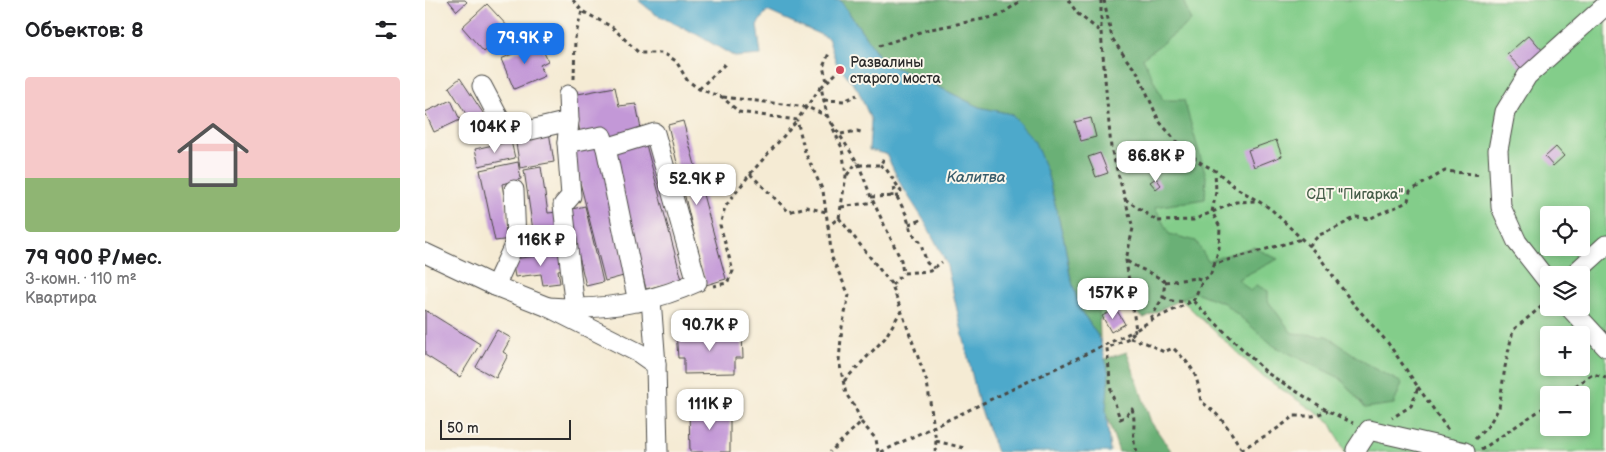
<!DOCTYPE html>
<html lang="ru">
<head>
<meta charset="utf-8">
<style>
  body { margin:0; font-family:"Balsamiq Sans",sans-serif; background:#f2f2f2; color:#202124; height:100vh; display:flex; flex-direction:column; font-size:19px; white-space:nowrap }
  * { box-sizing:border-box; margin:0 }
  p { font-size:16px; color:#757577 }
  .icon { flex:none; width:28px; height:28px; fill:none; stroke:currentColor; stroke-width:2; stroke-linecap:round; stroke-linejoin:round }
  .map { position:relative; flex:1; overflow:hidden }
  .sheet { display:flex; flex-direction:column; background:#fff; width:425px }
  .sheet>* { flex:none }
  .fabs { position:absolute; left:1115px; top:206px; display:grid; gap:10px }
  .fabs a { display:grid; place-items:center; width:50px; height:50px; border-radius:5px; background:#fff; box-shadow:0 2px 8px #0003; font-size:25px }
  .scale { position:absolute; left:15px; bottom:12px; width:131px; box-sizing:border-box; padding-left:5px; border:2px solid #2b2b2b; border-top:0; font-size:14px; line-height:18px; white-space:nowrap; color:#2b2b2b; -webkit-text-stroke:4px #fbf7ec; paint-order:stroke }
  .price { position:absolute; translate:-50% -42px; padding:0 11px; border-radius:10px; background:#fff; color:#222; font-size:16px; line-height:32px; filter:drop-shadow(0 1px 2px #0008) }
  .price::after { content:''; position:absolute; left:50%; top:30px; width:15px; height:11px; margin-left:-8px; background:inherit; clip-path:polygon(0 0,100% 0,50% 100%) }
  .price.selected { background:#1a73e8; color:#fff }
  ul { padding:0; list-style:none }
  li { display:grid; align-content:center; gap:10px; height:265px; padding:0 25px }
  li span { display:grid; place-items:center; height:155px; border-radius:5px; color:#555 }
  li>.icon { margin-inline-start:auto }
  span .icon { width:90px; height:90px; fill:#fffc; stroke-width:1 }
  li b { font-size:21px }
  h2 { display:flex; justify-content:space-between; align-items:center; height:60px; padding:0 25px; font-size:21px }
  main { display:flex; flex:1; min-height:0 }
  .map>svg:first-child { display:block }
  .green { fill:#83cd8a; stroke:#577c5a; fill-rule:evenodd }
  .forest { fill:#6ab076; stroke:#4a6e50 }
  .water { fill:#4da9cb; stroke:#3c6a7b }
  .building { fill:#c398d7 }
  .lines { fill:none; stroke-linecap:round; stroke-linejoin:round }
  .minor-casing { stroke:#494844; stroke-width:21 }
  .path { stroke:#494844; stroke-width:3; stroke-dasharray:4 4; stroke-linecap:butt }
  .minor { stroke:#fff; stroke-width:19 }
  .path-bridge { stroke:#494844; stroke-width:3; stroke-dasharray:4 4; stroke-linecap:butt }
  .poi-dot { fill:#d1495b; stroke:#fbf7ec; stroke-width:2 }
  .labels { text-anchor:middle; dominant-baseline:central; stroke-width:4; stroke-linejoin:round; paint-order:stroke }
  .poi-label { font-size:14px; fill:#2b2b2b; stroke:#fbf7ec; text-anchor:start }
  .park-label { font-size:14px; fill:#455c48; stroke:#fbf7ec }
  .water-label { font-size:15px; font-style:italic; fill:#395d6b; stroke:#fbf7ec }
</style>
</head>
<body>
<main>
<section class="sheet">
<h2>Объектов: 8<svg class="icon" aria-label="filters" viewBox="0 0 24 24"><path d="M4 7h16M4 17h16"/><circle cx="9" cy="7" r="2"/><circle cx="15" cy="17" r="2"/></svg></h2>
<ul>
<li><span style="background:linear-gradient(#f6c9c9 65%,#8fb573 0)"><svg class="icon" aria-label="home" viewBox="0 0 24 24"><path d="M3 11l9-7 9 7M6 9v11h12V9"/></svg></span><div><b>79 900 ₽/мес.</b><p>3-комн. · 110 m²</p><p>Квартира</p></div></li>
</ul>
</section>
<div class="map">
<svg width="1181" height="452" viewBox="0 0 1181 452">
  <rect width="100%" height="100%" fill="#fbf7ec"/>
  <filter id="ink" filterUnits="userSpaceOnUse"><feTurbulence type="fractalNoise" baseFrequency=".02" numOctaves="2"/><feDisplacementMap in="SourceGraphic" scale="10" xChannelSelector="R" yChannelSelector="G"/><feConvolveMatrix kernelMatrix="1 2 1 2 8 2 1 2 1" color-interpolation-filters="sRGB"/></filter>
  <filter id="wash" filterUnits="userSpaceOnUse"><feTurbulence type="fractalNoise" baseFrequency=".0096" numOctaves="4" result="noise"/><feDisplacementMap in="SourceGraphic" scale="20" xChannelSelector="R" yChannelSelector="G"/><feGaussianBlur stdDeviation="1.12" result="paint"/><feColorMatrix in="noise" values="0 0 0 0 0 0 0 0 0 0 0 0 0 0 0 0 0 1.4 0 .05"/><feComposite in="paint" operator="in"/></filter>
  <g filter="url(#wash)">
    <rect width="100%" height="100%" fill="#f5ebd4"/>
    <path class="green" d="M492 0H1181V452H920L905 422 837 376 745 289 670 322 618 169ZM1124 215H1156V248H1124ZM1124 275H1156V308H1124ZM1124 335H1156V368H1124ZM1124 395H1156V428H1124Z"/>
    <g class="forest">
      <polygon points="415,0 758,0 766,21 718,58 738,100 759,100 781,176 780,199 730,207 744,234 771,241 783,261 828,247 853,259 813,279 825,291 831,285 843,291 843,301 867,333 902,336 948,368 977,383 969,404 940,408 915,378 849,346 799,303 770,292 719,318 697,304 674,309 675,339 655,309 645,275 639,240 622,172 586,114 554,107 500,80 459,63"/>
      <polygon points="702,352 726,422 747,452 694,452 664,364"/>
    </g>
    <polygon class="water" points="213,0 415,0 459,63 500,80 554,107 586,114 609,140 622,172 639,240 645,275 655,309 675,339 684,374 681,409 685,452 572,452 554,405 521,262 500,222 475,183 461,154 444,150 446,120 433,90 411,62 403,38 342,11 332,25 336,55 310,57 271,34 230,14"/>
    <g id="blocks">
      <g class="building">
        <polygon points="23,0 40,0 42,2 32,11"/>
        <polygon points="62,4 85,29 59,52 37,27"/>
        <polygon points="1104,35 1118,51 1097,70 1082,54"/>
        <polygon points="114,42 123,61 115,65 120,76 89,89 76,59"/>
        <polygon points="35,78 66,125 53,133 24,87"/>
        <polygon points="190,87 194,106 211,104 217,134 185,142 155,133 148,95"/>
        <polygon points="26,100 35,120 9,132 0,112"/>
        <polygon points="666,118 671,137 656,141 650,122"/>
        <polygon points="258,121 301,279 281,285 243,125"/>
        <polygon points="124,132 129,162 95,168 90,137"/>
        <polygon points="851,140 857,156 829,167 823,150"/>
        <polygon points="86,141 90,158 54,166 50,149"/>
        <polygon points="220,141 257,280 221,289 187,149"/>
        <polygon points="176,144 202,275 180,281 147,151"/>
        <polygon points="1131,147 1139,156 1128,166 1120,157"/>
        <polygon points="675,153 683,173 671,177 663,157"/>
        <polygon points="93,162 96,179 77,184 86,239 70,241 55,170"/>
        <polygon points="116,167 123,213 133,212 136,232 109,237 99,170"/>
        <polygon points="731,178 736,185 731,189 725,182"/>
        <polygon points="160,206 178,282 161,286 143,210"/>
        <polygon points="138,253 140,269 133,270 135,283 118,285 116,274 90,277 87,259"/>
        <polygon points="691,309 700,324 686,332 677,316"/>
        <polygon points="0,310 55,344 35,377 0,355"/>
        <polygon points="72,330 86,338 78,352 83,355 71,378 51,367"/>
        <polygon points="251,332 317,332 318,358 310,358 310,373 259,374 259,358 253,358"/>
        <polygon points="264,410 305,410 305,452 265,452"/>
      </g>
    </g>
  </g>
  <g filter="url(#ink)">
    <use href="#blocks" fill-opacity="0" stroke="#494844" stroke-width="1"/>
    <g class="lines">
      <defs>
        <g id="minor">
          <polyline points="57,86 77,124 97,132 144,121 142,143"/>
          <polyline points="143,95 144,121"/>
          <polyline points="181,148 213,302"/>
          <polyline points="113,246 142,241"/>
          <polyline points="0,253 70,286 123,307 214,353 231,365 233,452"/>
          <polyline points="1148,275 1181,245"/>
          <polyline points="1124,283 1092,242 1076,207 1073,150 1080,112 1102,76 1181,5"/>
          <polyline points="70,286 91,241 89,190"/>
          <polyline points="226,299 231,365"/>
          <path d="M123 307C174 311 226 303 272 282L230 133 181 148 177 136 142 143 146 196 138 205 150 309"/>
          <polyline points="1145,308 1181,347"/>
          <polyline points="932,452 931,450 944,430 1040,452"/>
        </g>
      </defs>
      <use href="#minor" class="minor-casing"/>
      <g class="path">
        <polyline points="148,0 157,11 187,27 214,53 238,53 251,61 262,80 274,89 297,97 314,112 372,120 396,87 402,115 417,148 421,176 414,218 403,226 398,191 380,152 372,120"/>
        <polyline points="643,0 653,14 675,31"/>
        <polyline points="676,0 676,32 686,148 708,228 701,260 711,330"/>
        <polyline points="679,0 687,38 702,60 713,73 734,121 756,147 776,163 791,171 810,187 846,209 884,246 893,255 926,301 963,343 993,387 986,406 967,418"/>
        <polyline points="454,46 501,30 574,16 597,0"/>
        <polyline points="149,79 150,38 157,11"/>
        <polyline points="402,81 398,67 405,51"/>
        <polyline points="396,87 415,70"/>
        <polyline points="274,89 301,63"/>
        <polyline points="298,97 382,107 402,116"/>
        <polyline points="399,100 419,101 432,95"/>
        <polyline points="407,123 434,165 446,197 476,260 478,273 505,271 517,262"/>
        <polyline points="416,134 432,131 439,133"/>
        <polyline points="434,165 455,165 460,157"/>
        <polyline points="455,165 461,169 476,191 472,188 467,191 467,197"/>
        <polyline points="325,174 364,212 381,207 401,212"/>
        <polyline points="422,175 432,162"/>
        <polyline points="446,197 476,196"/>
        <polyline points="472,197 481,214 486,232 495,242 502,263 509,268"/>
        <polyline points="700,199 732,221 768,220 811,202 831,201"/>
        <polyline points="416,207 449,202"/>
        <polyline points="414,218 467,285 502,382 511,441 510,452"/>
        <polyline points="484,224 496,220"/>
        <polyline points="403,226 407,258 424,295 417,327 414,361 421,394 430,407 436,422 405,452"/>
        <path d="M884 246 894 235 909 229 931 217 945 219C957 211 970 209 983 201L985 191 1020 171 1057 175"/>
        <path d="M702 261C715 270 727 272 740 282L738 297 725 320"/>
        <polyline points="789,265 794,248 795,227 787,212 791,192 790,171"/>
        <polyline points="740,282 772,278 778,280 785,276 789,265 799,261 877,239"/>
        <polyline points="467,285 478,273"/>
        <polyline points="288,286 302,283 308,271 295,225 300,207 325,174 372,121"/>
        <polyline points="738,297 747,301 764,302"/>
        <polyline points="768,301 778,280"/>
        <path d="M705 338 721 343 739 352 748 348C769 368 772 373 776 402 795 413 806 432 817 450"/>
        <polyline points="419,381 460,338 476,311"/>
        <polyline points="993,387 1023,430"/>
        <polyline points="1137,395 1168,374 1181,378"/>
        <polyline points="436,422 451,439 453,452"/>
        <polyline points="1050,439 1063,426 1074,408 1080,367 1088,330 1116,307 1122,301"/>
        <polyline points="511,441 539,448"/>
        <path d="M816 450C833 439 854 430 868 416H888L903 411"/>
        <polyline points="1056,450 1124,404"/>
        <path d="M712 452C705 438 712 423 707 409L700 417 695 419 686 391 682 348 704 338 711 330 725 321 768 301 842 373 903 411 928 423"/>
      </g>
      <use href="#minor" class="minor"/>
      <polyline class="path-bridge" points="456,452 711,330"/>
    </g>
  </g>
  <circle class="poi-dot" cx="415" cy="70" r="5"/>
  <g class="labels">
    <g class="poi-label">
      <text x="425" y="62">Развалины<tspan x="425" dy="16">старого моста</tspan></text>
    </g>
    <g class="park-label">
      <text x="930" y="194">СДТ "Пигарка"</text>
    </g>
    <g class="water-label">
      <text x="551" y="177">Калитва</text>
    </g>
  </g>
</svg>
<div class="fabs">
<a><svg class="icon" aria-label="locate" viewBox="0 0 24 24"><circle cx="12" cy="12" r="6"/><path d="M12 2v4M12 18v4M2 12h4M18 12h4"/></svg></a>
<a><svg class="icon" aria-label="layers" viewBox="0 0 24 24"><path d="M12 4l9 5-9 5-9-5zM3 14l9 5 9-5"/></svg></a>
<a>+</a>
<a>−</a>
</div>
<div class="scale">50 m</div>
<b class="price selected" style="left:100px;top:65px">79.9K ₽</b>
<b class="price" style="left:70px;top:154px">104K ₽</b>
<b class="price" style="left:731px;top:183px">86.8K ₽</b>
<b class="price" style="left:272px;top:206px">52.9K ₽</b>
<b class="price" style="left:116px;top:267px">116K ₽</b>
<b class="price" style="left:688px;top:320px">157K ₽</b>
<b class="price" style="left:285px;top:352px">90.7K ₽</b>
<b class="price" style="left:285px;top:431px">111K ₽</b>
</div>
</main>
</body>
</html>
